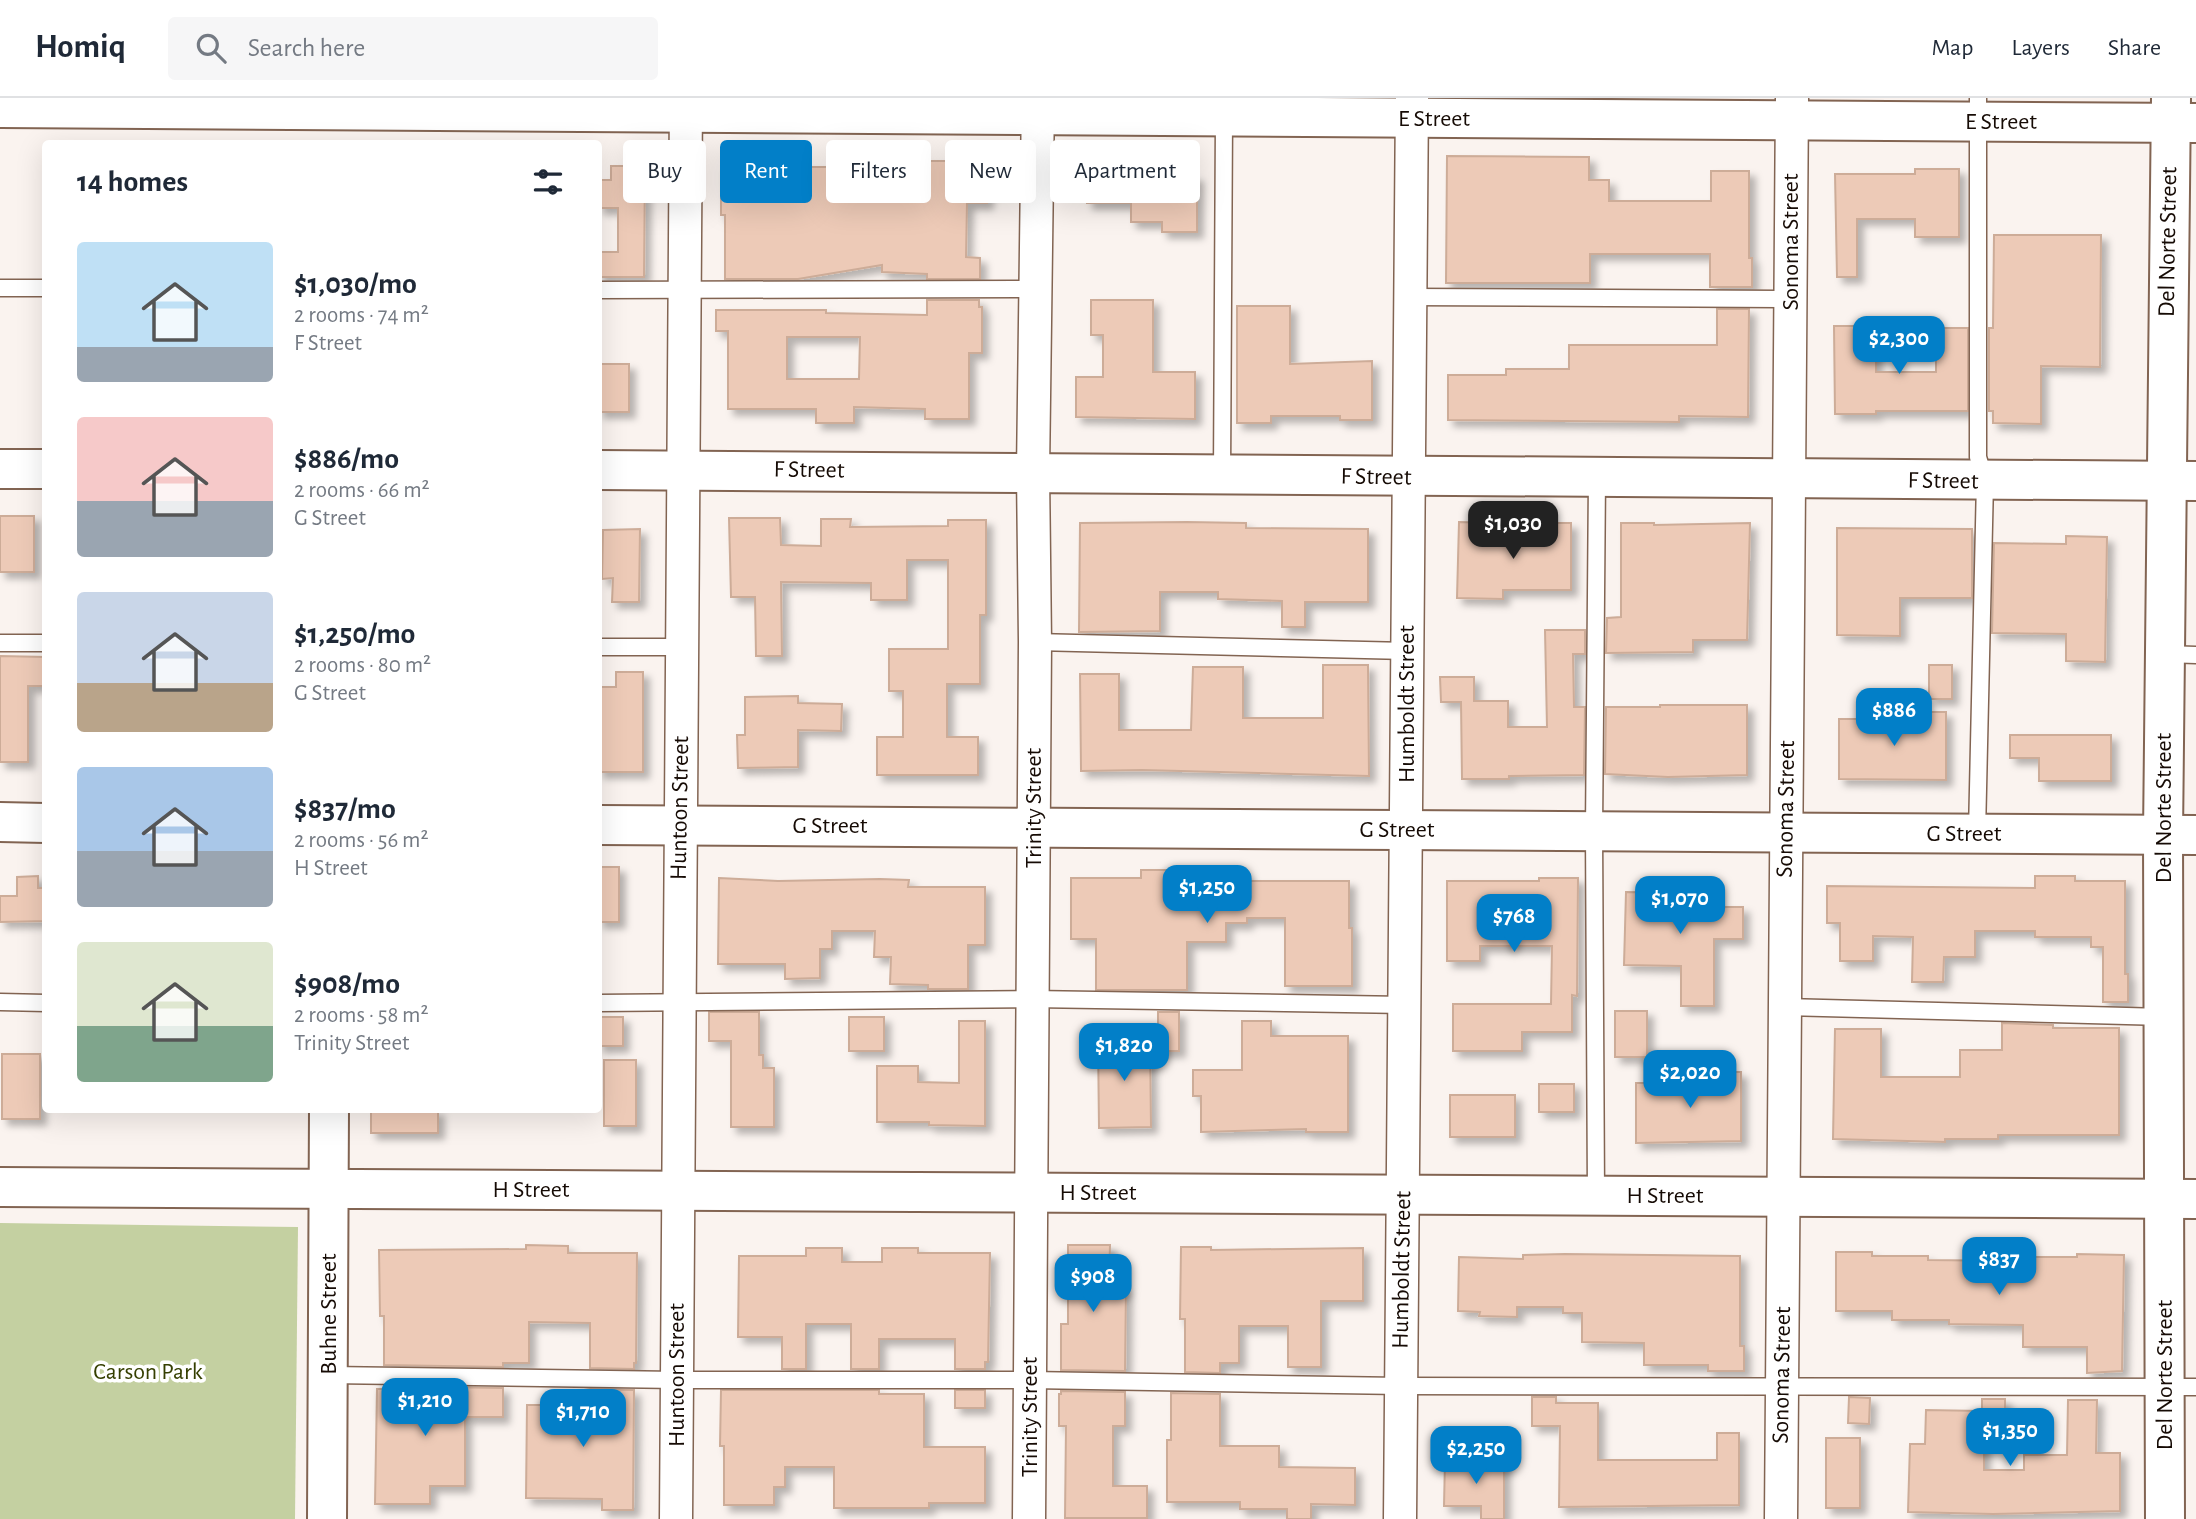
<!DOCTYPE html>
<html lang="en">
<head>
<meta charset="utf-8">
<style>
  body { margin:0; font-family:"Alegreya Sans",sans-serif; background:#f6f6f7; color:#1f2937; height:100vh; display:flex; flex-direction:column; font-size:26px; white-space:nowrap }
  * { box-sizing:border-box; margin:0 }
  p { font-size:23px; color:#747a83 }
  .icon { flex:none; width:38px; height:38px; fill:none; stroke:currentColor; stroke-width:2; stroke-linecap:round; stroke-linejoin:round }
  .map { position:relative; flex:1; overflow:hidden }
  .details { position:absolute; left:42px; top:42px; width:560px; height:973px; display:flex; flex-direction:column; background:#fff; border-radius:7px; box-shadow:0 7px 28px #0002 }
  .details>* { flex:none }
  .hud { position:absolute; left:623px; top:42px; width:665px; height:63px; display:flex; gap:14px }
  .price { position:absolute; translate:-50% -60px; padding:0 16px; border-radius:14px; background:#027fc8; color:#fff; font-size:23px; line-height:46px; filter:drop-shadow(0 2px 4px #0008) }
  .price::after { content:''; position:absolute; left:50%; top:42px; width:21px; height:16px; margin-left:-10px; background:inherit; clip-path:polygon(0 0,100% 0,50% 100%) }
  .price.current { background:#222; color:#fff }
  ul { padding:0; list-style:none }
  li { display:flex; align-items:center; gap:21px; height:175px; padding:0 35px }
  li span { display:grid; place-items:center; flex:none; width:196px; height:140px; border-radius:7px; color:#555 }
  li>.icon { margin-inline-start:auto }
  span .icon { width:84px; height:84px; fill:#fffc; stroke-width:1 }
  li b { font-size:30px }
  h2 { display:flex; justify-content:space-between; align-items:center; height:84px; padding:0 35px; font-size:30px }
  .pill { padding:0 24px; border-radius:7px; background:#fff; box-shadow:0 7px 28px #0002; font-size:24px; line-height:63px }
  .pill.current { background:#027fc8; color:#fff }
  header { display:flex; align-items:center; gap:42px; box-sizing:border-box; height:98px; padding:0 35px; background:#fff; border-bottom:2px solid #e0e1e3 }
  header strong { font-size:33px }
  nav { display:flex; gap:38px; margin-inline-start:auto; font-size:24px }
  .search { width:490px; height:63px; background:#f6f6f7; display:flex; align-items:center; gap:18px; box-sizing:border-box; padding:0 24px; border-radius:7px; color:#747a83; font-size:26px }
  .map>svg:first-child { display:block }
  .green { fill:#c4d0a1 }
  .building { fill:#edcab7; stroke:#cdac98; stroke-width:2; fill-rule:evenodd; filter:url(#shadow) }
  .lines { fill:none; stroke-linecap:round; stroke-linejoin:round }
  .lane-casing { stroke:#826452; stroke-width:19 }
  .street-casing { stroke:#826452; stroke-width:35 }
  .secondary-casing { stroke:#826452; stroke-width:42 }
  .lane { stroke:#fff; stroke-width:16 }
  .street { stroke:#fff; stroke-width:32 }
  .secondary { stroke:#fff; stroke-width:38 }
  .labels { text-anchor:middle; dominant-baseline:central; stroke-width:7; stroke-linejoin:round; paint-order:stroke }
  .street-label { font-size:24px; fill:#160b05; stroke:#fff }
  .park-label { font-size:24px; fill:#353f01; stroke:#fff }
</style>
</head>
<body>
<header>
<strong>Homiq</strong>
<div class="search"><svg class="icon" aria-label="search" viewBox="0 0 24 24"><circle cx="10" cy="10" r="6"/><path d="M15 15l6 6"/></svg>Search here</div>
<nav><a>Map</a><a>Layers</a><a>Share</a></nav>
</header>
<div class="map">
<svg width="2196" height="1421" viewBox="0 0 2196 1421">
  <defs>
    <filter id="shadow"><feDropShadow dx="6" dy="6" stdDeviation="3.5" flood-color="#0004"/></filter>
  </defs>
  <rect width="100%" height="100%" fill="#faf3ef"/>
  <polygon class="green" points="0,1125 298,1129 295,1421 0,1421"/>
  <g class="building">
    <polygon points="1447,58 1589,59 1589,82 1609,82 1609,103 1711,103 1711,73 1749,73 1749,160 1752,160 1752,189 1710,189 1710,156 1590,156 1590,185 1446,185"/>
    <polygon points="926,63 974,63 974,76 987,76 987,105 967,105 966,159 980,160 980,181 927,181 927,176 882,174 882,167 798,181 725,181 725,117 721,117 721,69 854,69 854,74 926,74"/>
    <polygon points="611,68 645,68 644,179 598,179 598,154 618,154 618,110 598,110 598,82 611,82"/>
    <polygon points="1915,71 1959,71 1959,139 1915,139 1915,121 1857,121 1857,179 1837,179 1835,76 1915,76"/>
    <polygon points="1087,74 1148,74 1148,78 1197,78 1197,134 1162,134 1162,124 1131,124 1131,105 1087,105"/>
    <polygon points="1994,137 2101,137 2100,269 2041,268 2041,326 1993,325 1993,313 1989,313 1989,230 1993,230"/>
    <path d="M927 202H979V209H982V255H969V321H925V311L854 309V325H816V311H728V233H716V212H826V215L927 217ZM787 239H860L859 281H787Z"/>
    <polygon points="1091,202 1153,202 1153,274 1195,274 1195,321 1076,319 1076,279 1103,279 1103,237 1091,237"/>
    <polygon points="1237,208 1290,208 1290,266 1372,263 1372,322 1340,322 1340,318 1271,318 1271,325 1237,325"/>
    <polygon points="1717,211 1749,211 1748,319 1679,318 1679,324 1448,322 1448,277 1506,277 1506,271 1569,271 1569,247 1717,247"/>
    <polygon points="1834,228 1876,228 1876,274 1936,274 1936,230 1968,230 1968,313 1876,313 1876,316 1835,316"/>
    <rect x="598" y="266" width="31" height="48"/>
    <rect x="0" y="418" width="34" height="56"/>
    <polygon points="729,420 780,420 781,447 821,448 821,421 851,421 850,429 948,428 948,422 986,422 986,517 980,517 980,586 947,586 947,639 978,639 978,677 877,677 877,639 903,639 903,593 889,593 889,551 948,551 948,462 907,462 907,502 871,502 871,485 781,484 782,558 756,558 755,499 731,499"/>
    <polygon points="1187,424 1246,425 1246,430 1368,431 1368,504 1305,504 1305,529 1282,529 1282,503 1218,501 1218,494 1160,494 1160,533 1079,534 1080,425"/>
    <polygon points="1459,424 1494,425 1494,446 1533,446 1533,425 1571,425 1571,492 1503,492 1503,501 1457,500"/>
    <polygon points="1621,425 1654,425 1654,427 1750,425 1747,542 1693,542 1693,554 1606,555 1607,520 1621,519"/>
    <polygon points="1837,430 1972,431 1972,500 1900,500 1900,538 1837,537"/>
    <polygon points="640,431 639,504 612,504 613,480 602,481 603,432"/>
    <polygon points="2066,438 2107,439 2105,564 2066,563 2066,536 1992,535 1994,445 2066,446"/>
    <polygon points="1545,532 1585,532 1585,556 1573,556 1574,609 1585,609 1584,677 1509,678 1509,681 1462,681 1461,604 1441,604 1440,579 1474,579 1474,603 1508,603 1508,629 1547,629"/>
    <polygon points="0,558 46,559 46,588 28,588 28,664 0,664"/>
    <polygon points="1323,567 1368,567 1369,678 1142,672 1081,673 1080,576 1119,576 1119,632 1191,632 1193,569 1243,569 1243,620 1323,620"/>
    <rect x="1929" y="567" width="23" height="34"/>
    <polygon points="616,574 643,574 643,674 598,674 598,589 616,589"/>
    <polygon points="798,598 798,605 842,606 841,633 798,632 798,669 738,670 737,637 745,637 745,599"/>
    <polygon points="1660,607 1747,607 1747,677 1668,679 1605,676 1606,609 1660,609"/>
    <polygon points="1907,614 1946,614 1946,682 1839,681 1839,621 1907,621"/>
    <polygon points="2010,637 2111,637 2111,683 2039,683 2039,660 2010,660"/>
    <rect x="598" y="769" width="21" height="55"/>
    <polygon points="1141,772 1184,772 1184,778 1247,778 1247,783 1349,783 1349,830 1352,830 1352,888 1285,888 1285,820 1247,820 1247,825 1226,825 1226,844 1187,844 1187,892 1096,892 1096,841 1071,841 1071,780 1141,780"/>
    <polygon points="38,778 38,790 46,790 46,823 0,824 0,798 17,798 17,779"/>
    <polygon points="2035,778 2075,778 2075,783 2125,783 2125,876 2128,876 2128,904 2103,904 2103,849 2091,849 2091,839 2035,839 2035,833 1975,833 1975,859 1944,859 1943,884 1912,884 1913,839 1873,838 1873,863 1840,863 1840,825 1827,825 1827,788 2035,790"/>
    <polygon points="719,780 778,783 880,781 909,782 908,789 985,789 985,847 968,847 968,891 928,891 928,887 890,886 891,859 874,859 875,833 832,833 832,851 820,851 820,880 785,881 785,866 718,866"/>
    <polygon points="1539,780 1578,780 1577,898 1572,897 1572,934 1522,934 1522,953 1453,953 1453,906 1551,906 1552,848 1480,848 1480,863 1447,863 1447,783 1539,783"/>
    <polygon points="1696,787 1715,787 1715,809 1743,809 1743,841 1714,841 1714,908 1681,908 1681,868 1624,867 1626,794 1696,795"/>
    <rect x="1615" y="913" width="32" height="46"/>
    <polygon points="709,914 759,914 759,957 763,957 763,970 774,970 774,1029 731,1029 731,943 709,943"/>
    <rect x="1158" y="914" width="21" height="39"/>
    <rect x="598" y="919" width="25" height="29"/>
    <rect x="849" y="919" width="35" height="34"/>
    <polygon points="959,923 985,923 985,1028 929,1027 929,1024 877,1024 877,968 918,968 918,984 959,985"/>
    <polygon points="1242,923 1271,923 1271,938 1348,938 1348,1034 1306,1034 1306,1031 1201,1034 1201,998 1193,998 1193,972 1242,972"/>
    <polygon points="2002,925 2053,927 2053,930 2119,930 2119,1037 1998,1037 1998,1041 1945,1041 1945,1044 1833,1041 1835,931 1881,931 1881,979 1960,979 1960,952 2002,952"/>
    <polygon points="1098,941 1150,941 1151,1029 1099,1030"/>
    <rect x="2" y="956" width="38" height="65"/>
    <rect x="604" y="962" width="32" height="66"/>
    <polygon points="1694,974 1741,974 1741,1043 1636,1045 1636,985 1694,985"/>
    <rect x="1539" y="986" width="35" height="28"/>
    <rect x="1450" y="997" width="65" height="42"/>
    <rect x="371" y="1012" width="67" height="23"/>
    <polygon points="526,1147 568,1148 568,1155 637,1155 636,1265 634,1265 634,1271 590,1270 590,1225 529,1224 529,1265 503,1265 503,1269 384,1267 384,1218 380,1218 379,1152 526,1151"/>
    <polygon points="1068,1147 1110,1147 1109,1189 1126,1189 1125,1273 1061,1272 1061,1226 1068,1226"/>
    <polygon points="1181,1149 1211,1149 1211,1152 1363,1150 1363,1203 1321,1203 1321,1269 1288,1269 1288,1228 1239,1228 1239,1265 1220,1265 1220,1275 1185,1274 1185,1221 1180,1221"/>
    <polygon points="806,1150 842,1150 842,1164 882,1164 882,1150 918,1150 918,1155 990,1155 988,1264 985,1264 985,1271 955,1271 955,1241 879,1241 879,1271 851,1271 851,1226 806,1226 806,1271 782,1271 782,1239 738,1239 739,1158 806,1158"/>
    <polygon points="1836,1154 1872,1154 1872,1158 1928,1158 1928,1162 2013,1163 2013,1159 2077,1159 2077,1156 2124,1157 2122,1273 2087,1275 2087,1249 2023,1249 2023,1227 1949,1226 1949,1222 1892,1222 1892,1213 1836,1213"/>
    <polygon points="1565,1156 1740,1158 1740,1248 1744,1248 1744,1273 1708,1273 1708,1267 1644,1267 1644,1245 1582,1244 1582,1215 1563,1215 1563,1209 1517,1209 1517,1219 1479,1218 1480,1214 1458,1213 1459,1159 1523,1161 1523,1157"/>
    <polygon points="384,1288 503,1290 503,1319 465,1319 465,1388 430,1388 430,1406 375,1406 377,1291 384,1291"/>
    <polygon points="590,1291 634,1292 633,1412 602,1412 602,1401 526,1400 527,1307 577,1307 577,1293"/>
    <polygon points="721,1292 879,1292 879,1296 924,1296 924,1349 985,1349 985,1405 929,1405 929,1410 834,1410 834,1369 785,1369 785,1389 774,1389 774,1407 724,1407 724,1348 720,1348"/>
    <rect x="955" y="1292" width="30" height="18"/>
    <polygon points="1061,1293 1125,1294 1125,1328 1113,1328 1113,1388 1147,1388 1147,1420 1065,1420 1066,1328 1059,1328 1059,1296 1061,1296"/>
    <polygon points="1171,1295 1220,1296 1220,1348 1279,1348 1279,1369 1355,1370 1355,1407 1311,1406 1311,1421 1287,1421 1287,1411 1240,1411 1240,1404 1167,1404 1167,1342 1171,1342"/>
    <polygon points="1532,1299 1556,1299 1556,1305 1598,1305 1598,1362 1717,1362 1717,1335 1739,1335 1739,1407 1559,1409 1560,1328 1532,1328"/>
    <polygon points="1849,1299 1870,1300 1869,1326 1848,1325"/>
    <polygon points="1982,1301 2005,1301 2005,1331 1984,1331 1984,1372 2024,1372 2024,1357 2067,1357 2068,1302 2097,1302 2096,1355 2120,1355 2120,1413 1993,1416 1908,1414 1910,1346 1925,1346 1926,1312 1982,1313"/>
    <rect x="1826" y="1340" width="34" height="70"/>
    <polygon points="1445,1362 1504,1363 1504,1421 1481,1421 1481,1408 1444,1408"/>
  </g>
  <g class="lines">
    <defs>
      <g id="lane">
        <polyline points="0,190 46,190"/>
        <polyline points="598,192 1037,191"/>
        <polyline points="1410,199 1790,201"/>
        <polyline points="1222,377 1224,19"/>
        <polyline points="1035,544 1407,553"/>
        <polyline points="0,545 46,545"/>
        <polyline points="598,549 682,549"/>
        <polyline points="2165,556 2196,557"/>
        <polyline points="1977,735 1985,383 1978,359 1978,0"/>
        <polyline points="0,904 46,905"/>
        <polyline points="598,905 1032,901 1405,907"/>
        <polyline points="1785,909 2164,919"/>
        <polyline points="1596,1098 1594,733 1597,379"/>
        <polyline points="329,1277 677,1282 1030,1282 1401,1288 2196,1289"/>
      </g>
      <g id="street">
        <polyline points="676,1421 686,0"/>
        <polyline points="1029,1421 1035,544 1033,374 1038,0"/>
        <polyline points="1400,1421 1412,0"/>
        <polyline points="1781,1421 1792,0"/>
      </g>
      <g id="secondary">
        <polyline points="0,10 2196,25"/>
        <polyline points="0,371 46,371"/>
        <polyline points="598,372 2196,383"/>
        <polyline points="0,724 46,725"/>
        <polyline points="598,727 2196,737"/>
        <polyline points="0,1089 2196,1101"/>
        <polyline points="327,1421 329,1012"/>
        <polyline points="2165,1421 2163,737 2171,0"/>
      </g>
    </defs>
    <use href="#lane" class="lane-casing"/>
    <use href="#street" class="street-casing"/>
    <use href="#secondary" class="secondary-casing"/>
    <use href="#lane" class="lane"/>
    <use href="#street" class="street"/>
    <use href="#secondary" class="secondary"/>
  </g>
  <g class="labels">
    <g class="street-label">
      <text x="1434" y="21">E Street</text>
      <text x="2001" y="24">E Street</text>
      <text transform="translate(1791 144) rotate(-90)">Sonoma Street</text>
      <text transform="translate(2168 144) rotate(-89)">Del Norte Street</text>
      <text transform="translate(809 372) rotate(1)">F Street</text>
      <text transform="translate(1376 379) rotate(1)">F Street</text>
      <text transform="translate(1943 383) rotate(1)">F Street</text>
      <text transform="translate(1407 606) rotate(-90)">Humboldt Street</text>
      <text transform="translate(680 710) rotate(-89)">Huntoon Street</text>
      <text transform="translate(1034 710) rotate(-90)">Trinity Street</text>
      <text transform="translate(2164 710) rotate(-90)">Del Norte Street</text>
      <text transform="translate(1786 711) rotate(-89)">Sonoma Street</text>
      <text x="830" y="728">G Street</text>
      <text x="1397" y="732">G Street</text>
      <text x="1964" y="736">G Street</text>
      <text x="531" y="1092">H Street</text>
      <text x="1098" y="1095">H Street</text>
      <text x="1665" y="1098">H Street</text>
      <text transform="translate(1402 1172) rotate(-89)">Humboldt Street</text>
      <text transform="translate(329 1216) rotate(-90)">Buhne Street</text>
      <text transform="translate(677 1277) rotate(-90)">Huntoon Street</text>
      <text transform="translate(1782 1277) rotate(-89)">Sonoma Street</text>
      <text transform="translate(2165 1277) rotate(-90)">Del Norte Street</text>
      <text transform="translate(1030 1319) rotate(-90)">Trinity Street</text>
    </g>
    <g class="park-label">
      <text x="148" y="1274">Carson Park</text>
    </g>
  </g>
</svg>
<b class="price" style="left:1899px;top:278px">$2,300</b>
<b class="price current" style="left:1513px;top:463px">$1,030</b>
<b class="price" style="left:1894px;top:650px">$886</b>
<b class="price" style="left:1207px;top:827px">$1,250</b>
<b class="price" style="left:1680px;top:838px">$1,070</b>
<b class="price" style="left:1514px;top:856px">$768</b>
<b class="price" style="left:1124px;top:985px">$1,820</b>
<b class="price" style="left:1690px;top:1012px">$2,020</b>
<b class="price" style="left:1999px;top:1199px">$837</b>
<b class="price" style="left:1093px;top:1216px">$908</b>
<b class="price" style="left:425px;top:1340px">$1,210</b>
<b class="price" style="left:583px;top:1351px">$1,710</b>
<b class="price" style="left:2010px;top:1370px">$1,350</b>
<b class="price" style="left:1476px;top:1388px">$2,250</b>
<div class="hud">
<a class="pill">Buy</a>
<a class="pill current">Rent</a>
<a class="pill">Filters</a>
<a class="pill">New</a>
<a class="pill">Apartment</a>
</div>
<section class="details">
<h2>14 homes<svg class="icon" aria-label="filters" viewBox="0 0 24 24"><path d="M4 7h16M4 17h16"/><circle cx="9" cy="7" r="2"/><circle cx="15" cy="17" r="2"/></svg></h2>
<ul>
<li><span style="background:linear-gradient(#bfe0f5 75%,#9aa5b1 0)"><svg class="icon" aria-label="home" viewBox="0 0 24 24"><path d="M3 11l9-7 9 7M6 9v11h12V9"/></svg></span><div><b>$1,030/mo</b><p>2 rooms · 74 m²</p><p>F Street</p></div></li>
<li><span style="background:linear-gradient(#f6c9c9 60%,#9aa5b1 0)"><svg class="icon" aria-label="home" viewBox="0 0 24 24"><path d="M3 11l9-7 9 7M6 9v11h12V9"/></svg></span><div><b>$886/mo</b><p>2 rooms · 66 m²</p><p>G Street</p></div></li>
<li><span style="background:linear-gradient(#c9d6e8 65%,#b9a48a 0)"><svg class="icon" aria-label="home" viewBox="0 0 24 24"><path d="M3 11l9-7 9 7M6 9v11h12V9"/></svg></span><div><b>$1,250/mo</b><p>2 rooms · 80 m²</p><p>G Street</p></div></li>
<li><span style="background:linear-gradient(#a9c7e8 60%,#9aa5b1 0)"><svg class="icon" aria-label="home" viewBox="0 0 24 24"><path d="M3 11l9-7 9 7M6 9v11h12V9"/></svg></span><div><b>$837/mo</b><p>2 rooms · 56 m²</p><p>H Street</p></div></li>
<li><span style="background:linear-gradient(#dfe7d0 60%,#7fa58c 0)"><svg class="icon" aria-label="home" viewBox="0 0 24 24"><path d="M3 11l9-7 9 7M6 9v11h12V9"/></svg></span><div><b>$908/mo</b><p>2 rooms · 58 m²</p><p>Trinity Street</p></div></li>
</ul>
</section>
</div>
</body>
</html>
